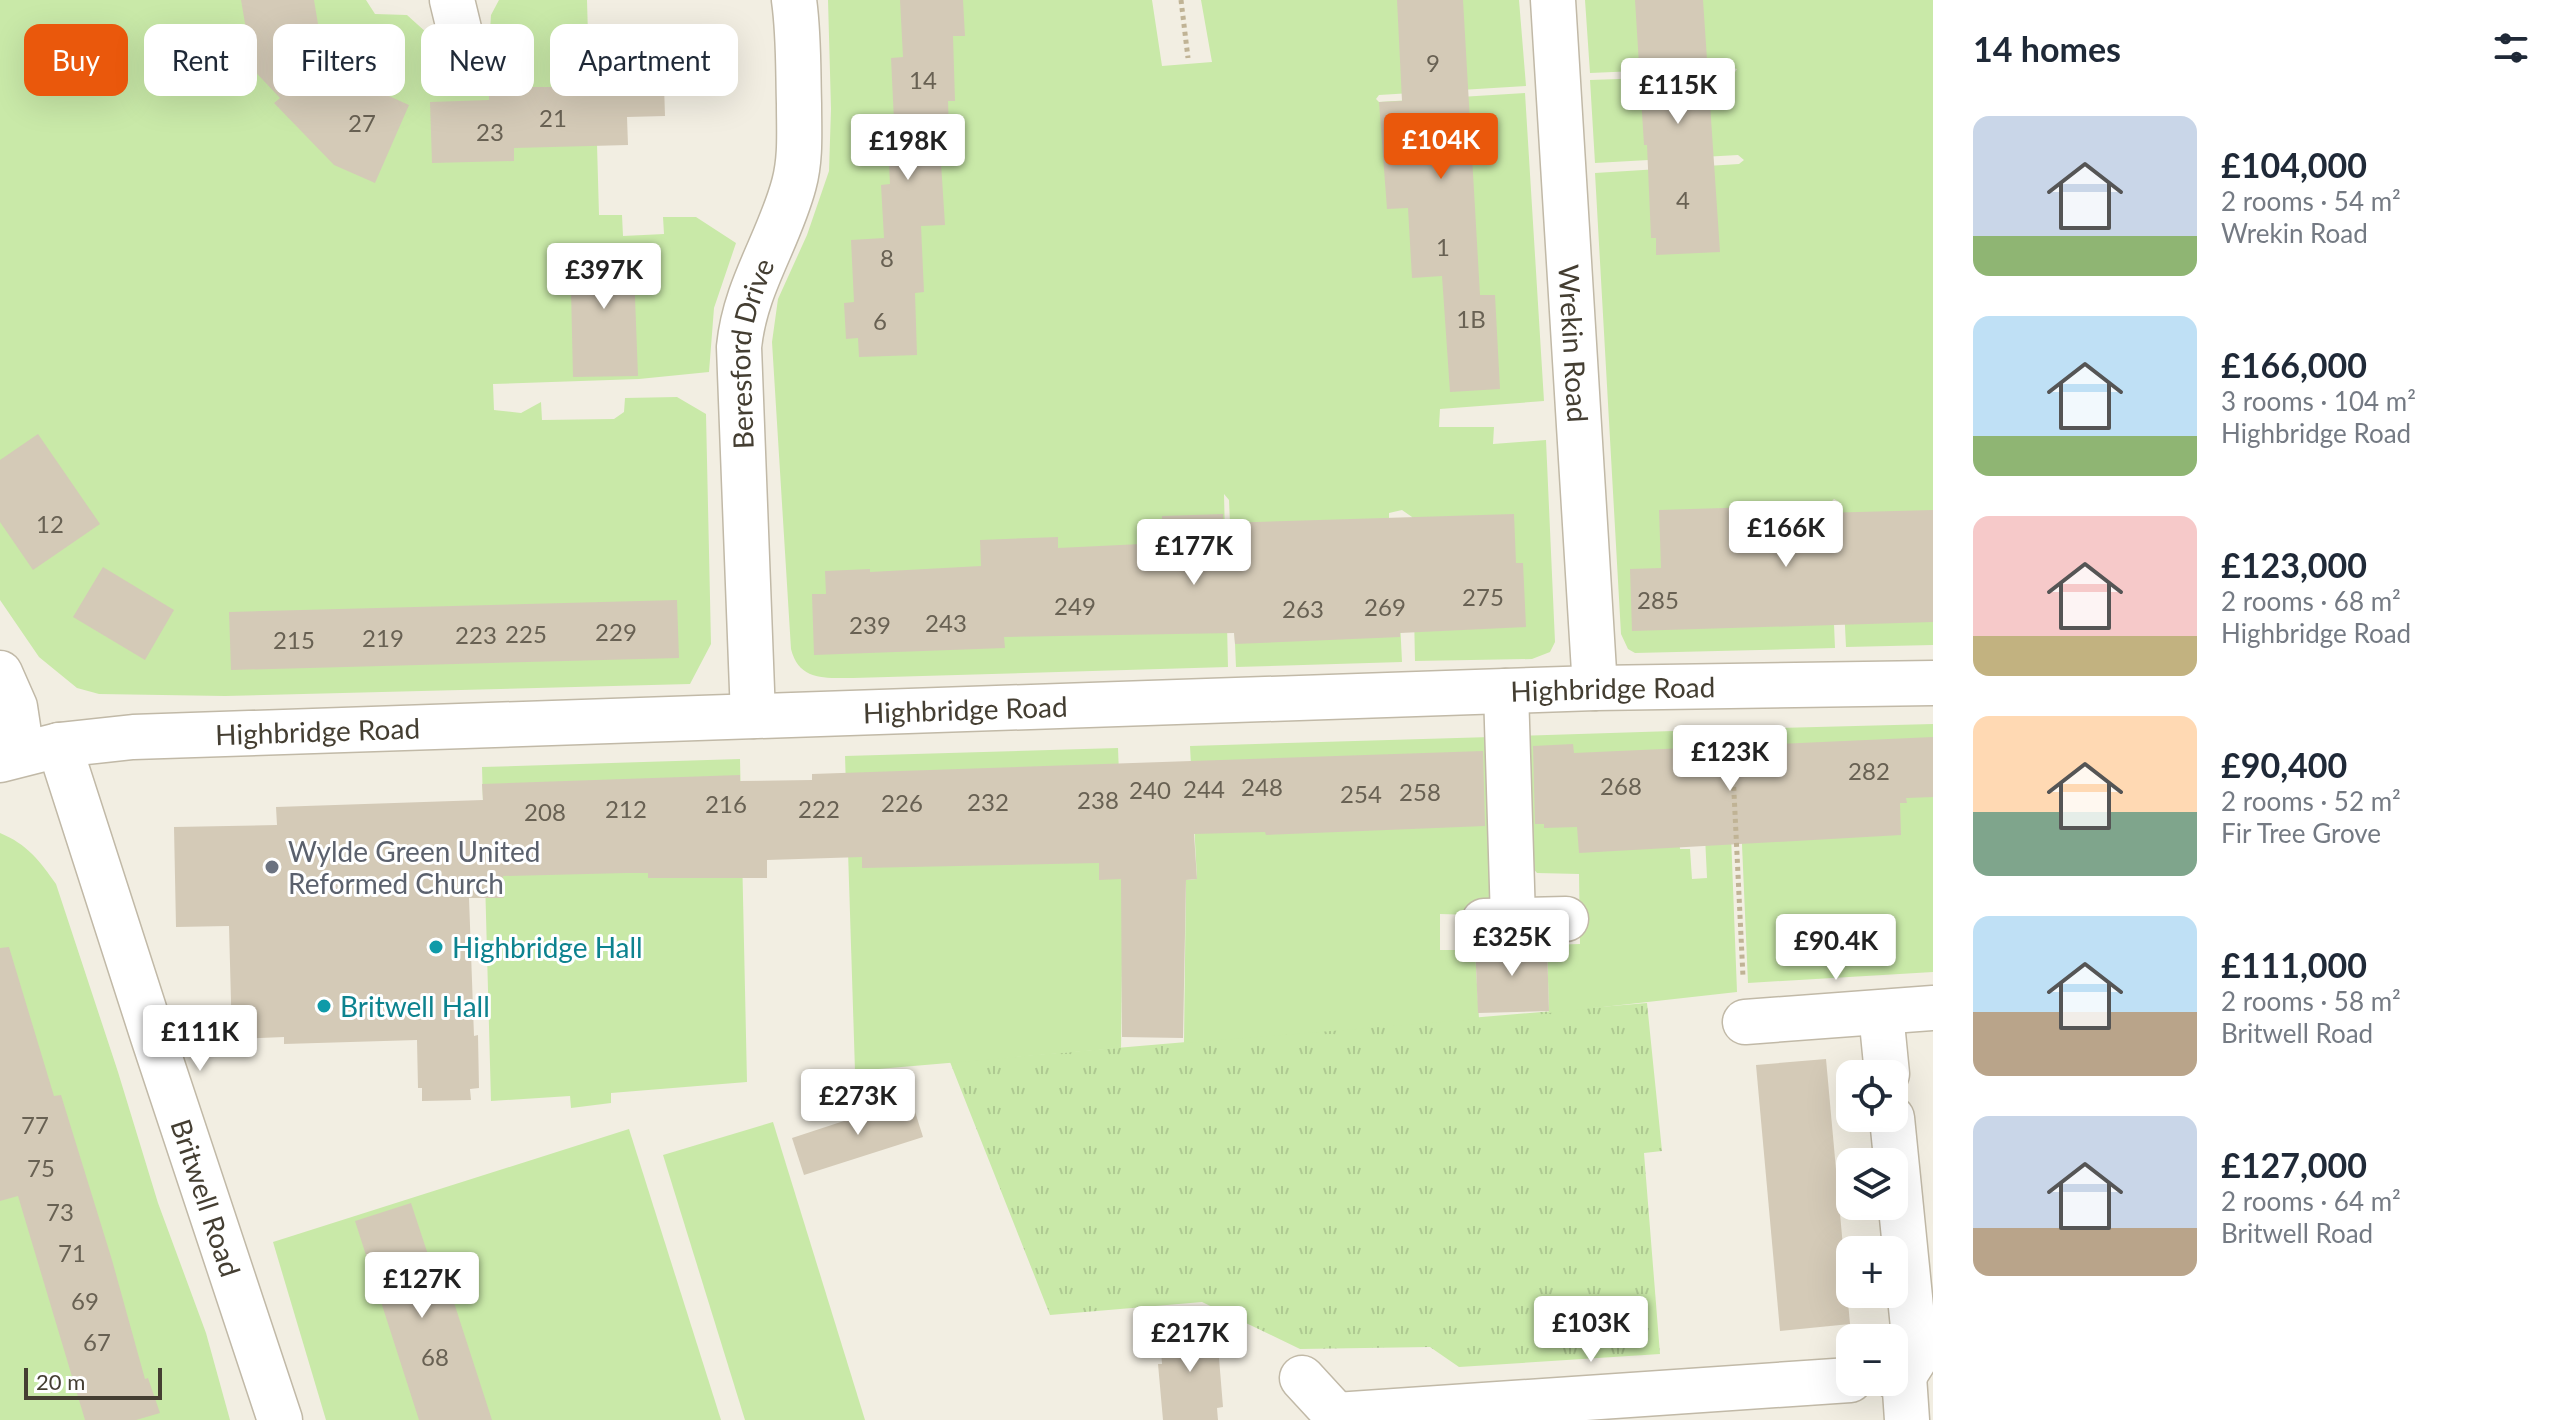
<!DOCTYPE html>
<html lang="en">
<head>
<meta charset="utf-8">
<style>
  body { margin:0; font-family:Lato,sans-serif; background:#f6f6f7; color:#1f2937; height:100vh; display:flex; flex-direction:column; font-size:30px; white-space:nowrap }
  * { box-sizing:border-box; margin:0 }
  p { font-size:26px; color:#747a83 }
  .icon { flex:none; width:44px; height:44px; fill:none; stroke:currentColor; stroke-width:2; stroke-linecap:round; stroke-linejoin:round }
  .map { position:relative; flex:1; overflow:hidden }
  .details { display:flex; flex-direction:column; background:#fff; width:640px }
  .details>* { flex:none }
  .hud { position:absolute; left:24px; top:24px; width:760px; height:72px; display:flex; gap:16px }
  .buttons { position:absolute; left:1836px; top:1060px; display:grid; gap:16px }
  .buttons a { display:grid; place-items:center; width:72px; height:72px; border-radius:16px; background:#fff; box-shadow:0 8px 32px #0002; font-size:40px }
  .scale { position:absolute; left:24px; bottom:20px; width:138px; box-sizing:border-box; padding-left:8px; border:4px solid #443e32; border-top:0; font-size:22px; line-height:28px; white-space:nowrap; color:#443e32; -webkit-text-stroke:6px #fff; paint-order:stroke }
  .price { position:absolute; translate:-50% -68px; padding:0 18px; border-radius:8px; background:#fff; color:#222; font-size:26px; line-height:52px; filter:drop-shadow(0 2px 4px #0008) }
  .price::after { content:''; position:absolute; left:50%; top:48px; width:24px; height:18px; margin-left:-12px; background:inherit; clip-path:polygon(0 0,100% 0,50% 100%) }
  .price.selected { background:#ea580c; color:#fff }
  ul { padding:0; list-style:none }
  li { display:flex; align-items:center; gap:24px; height:200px; padding:0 40px }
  li span { display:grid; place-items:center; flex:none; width:224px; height:160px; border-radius:16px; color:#555 }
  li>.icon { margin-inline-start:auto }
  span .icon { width:96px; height:96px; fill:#fffc; stroke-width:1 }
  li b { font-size:34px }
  h2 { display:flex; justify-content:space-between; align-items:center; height:96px; padding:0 40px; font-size:34px }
  .pill { padding:0 28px; border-radius:16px; background:#fff; box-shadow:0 8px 32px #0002; font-size:28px; line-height:72px }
  .pill.selected { background:#ea580c; color:#fff }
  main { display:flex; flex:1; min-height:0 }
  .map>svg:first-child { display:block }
  .grass { fill:url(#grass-tufts) }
  .garden { fill:#c9e9a8 }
  .building { fill:#d4cab7 }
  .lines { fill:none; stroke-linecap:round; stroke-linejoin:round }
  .minor-casing { stroke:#c1b9a7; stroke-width:47 }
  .path { stroke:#c0b395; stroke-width:5; stroke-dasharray:4 4; stroke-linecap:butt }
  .minor { stroke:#fff; stroke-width:44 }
  .worship-dot { fill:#6b7280; stroke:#fff; stroke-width:3 }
  .culture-dot { fill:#0f9aa8; stroke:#fff; stroke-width:3 }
  .labels { text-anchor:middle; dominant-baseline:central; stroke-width:6; stroke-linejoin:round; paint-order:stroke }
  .number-label { font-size:24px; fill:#686153 }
  .street-label { font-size:28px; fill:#443e32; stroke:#fff }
  .worship-label { font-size:28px; fill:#5b616d; stroke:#fff; text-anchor:start }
  .culture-label { font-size:28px; fill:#0d838f; stroke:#fff; text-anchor:start }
</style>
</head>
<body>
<main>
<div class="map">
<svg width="1933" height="1420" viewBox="0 0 1933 1420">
  <defs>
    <pattern id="grass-tufts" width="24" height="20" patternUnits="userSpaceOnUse" patternTransform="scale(2)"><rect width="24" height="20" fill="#c9e9a8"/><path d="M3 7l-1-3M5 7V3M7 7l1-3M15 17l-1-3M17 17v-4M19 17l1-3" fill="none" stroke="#aec991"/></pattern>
  </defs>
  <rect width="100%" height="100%" fill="#f2eee2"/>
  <polygon class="grass" points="1647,1003 1662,1151 1644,1153 1660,1354 1459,1367 1430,1347 1300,1349 1202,1302 1050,1315 950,1062"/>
  <g class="garden">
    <polygon points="0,0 366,0 375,14 407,15 427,33 432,58 489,47 491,15 499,0 587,0 591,143 597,144 599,215 622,215 623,236 664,234 663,217 696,217 736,243 714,308 709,372 639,379 493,384 494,410 521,413 541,402 542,420 614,419 624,412 625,398 677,397 706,414 711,644 690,684 225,696 99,694 77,688 39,657 0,600"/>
    <path d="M828 0H1152L1162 66 1212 62 1201 0H1519L1526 86 1379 95 1376 99 1379 102 1525 93 1544 401 1440 409 1439 427H1494L1493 444 1546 440 1555 642 1550 652 1532 659 1415 661 1412 517 1402 510 1389 513V518L1395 519 1402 662 1236 667 1229 500 1224 494 1228 667 853 678C825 678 799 681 791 649L772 342 778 299 807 235 829 171 831 109Z"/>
    <polygon points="1585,0 1933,0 1933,645 1846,647 1839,502 1834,499 1829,504 1835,648 1635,653 1628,649 1621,634 1595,173 1739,164 1744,160 1738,155 1595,163 1590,80 1733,75 1737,69 1730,67 1590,73"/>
    <polygon points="1933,724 1933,972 1748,983 1737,729"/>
    <polygon points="1673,731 1680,849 1690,849 1692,879 1707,878 1705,836 1731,835 1737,992 1549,1013 1547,945 1580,944 1579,874 1537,873 1520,853 1520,736"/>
    <polygon points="1491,737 1498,898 1475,915 1440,914 1440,950 1475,950 1479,1019 1184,1043 1186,880 1197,879 1190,746"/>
    <polygon points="1118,748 1123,879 1121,1048 855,1071 845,756"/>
    <polygon points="740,759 747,1082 611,1093 611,1103 571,1108 570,1096 491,1101 482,767"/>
    <path d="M0 833C27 844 40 861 56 884L118 1072 158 1203 206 1333 230 1420H0Z"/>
    <polygon points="773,1122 865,1420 745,1420 663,1155"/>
    <polygon points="629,1129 721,1420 326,1420 273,1242"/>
  </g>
  <g class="building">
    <polygon points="241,0 314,0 320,36 373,89 409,105 375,183 334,165 274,103 280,98 224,39 247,35"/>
    <polygon points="900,0 963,0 965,36 953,36 955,101 948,101 950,163 941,163 945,225 921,226 924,292 915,293 917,355 859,357 858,338 846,339 844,303 854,302 851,240 884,238 881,185 890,184 887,122 894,121 891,58 903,57"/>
    <polygon points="1397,0 1463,0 1480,295 1495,295 1500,389 1450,392 1442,276 1412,278 1408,208 1387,209 1379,102 1402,101"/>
    <polygon points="1635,0 1703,0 1720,252 1656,255 1656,238 1651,238 1647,145 1644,145"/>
    <polygon points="707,24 709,84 664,85 665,116 627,117 628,145 514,148 514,161 432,163 430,102 489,100 489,94 529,92 529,87 552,87 551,79 594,77 593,27"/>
    <polygon points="633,245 638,376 573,377 570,246"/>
    <polygon points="38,434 100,524 33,570 0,522 0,460"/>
    <polygon points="1821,505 1821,513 1933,510 1933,622 1632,631 1630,569 1661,568 1659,510"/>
    <polygon points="1223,514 1223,523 1514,514 1516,563 1523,563 1526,627 1400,633 1400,637 1235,644 1234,633 1004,637 1005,648 814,655 812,594 826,594 825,571 870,569 870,572 981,566 980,540 1058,537 1058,548 1162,543 1162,516"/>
    <polygon points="103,567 174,610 145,660 73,617"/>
    <polygon points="677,600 679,658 231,670 229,612"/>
    <polygon points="1933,737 1933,797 1906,798 1907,803 1900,803 1901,835 1579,853 1577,827 1544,828 1544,824 1535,824 1533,746 1573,744 1574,753"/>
    <polygon points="1483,751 1485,826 1266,835 1265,832 1194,834 1197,879 1186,880 1183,1038 1122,1037 1121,879 1099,880 1099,863 862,868 862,857 767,860 767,878 648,878 648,873 626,873 503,876 504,898 469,898 474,1036 478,1035 479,1088 470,1089 471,1100 422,1101 422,1088 418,1088 417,1040 284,1044 284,1037 232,1039 229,926 176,927 174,827 277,825 276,807 483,800 482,784 740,775 740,781 812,780 812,774"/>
    <polygon points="1475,944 1485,946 1547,944 1549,1011 1478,1013"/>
    <polygon points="9,947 54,1096 61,1095 112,1260 145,1379 148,1378 160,1413 136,1420 85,1420 18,1196 0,1201 0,948"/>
    <polygon points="1826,1059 1850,1324 1780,1331 1756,1065"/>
    <polygon points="911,1099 923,1137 804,1175 792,1138"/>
    <polygon points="411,1203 438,1285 447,1281 492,1420 419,1420 355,1221"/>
    <polygon points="1212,1322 1214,1346 1218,1346 1223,1407 1217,1408 1218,1420 1163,1420 1158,1364 1162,1364 1161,1350 1166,1349 1164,1326"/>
  </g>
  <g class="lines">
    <defs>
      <g id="minor">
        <polyline points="452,0 460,33"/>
        <path id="s1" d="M1553 0 1595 688"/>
        <polyline points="0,673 15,707 22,753"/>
        <polyline points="1506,691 1513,919"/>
        <path id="s2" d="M753 716 739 347C745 286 779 241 794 184 801 158 799 131 799 104 798 69 799 35 794 0"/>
        <path id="s3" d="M59 745 153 1037 280 1420"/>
        <path id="s4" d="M0 760 59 745 133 737 1595 688 1933 683"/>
        <polyline points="1484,921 1566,919"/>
        <polyline points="1881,1013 1887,1074"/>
        <polyline points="1745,1022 1933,1008"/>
        <polyline points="1892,1118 1916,1357 1904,1376 1894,1377"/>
        <polyline points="1904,1376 1907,1420"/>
        <polyline points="1302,1378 1336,1415 1334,1420"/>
        <polyline points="1336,1415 1850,1380"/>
      </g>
    </defs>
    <use href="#minor" class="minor-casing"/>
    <g class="path">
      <polyline points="1181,0 1188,58"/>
      <polyline points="1731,731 1743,977"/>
    </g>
    <use href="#minor" class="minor"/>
  </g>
  <circle class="worship-dot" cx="272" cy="867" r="8"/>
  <g class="culture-dot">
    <circle cx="436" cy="947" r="8"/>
    <circle cx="324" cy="1006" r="8"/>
  </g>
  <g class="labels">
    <g class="number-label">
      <text x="1433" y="62">9</text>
      <text x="923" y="79">14</text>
      <text x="553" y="117">21</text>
      <text x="362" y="122">27</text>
      <text x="490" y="131">23</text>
      <text x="1683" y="199">4</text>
      <text x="1443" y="246">1</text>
      <text x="887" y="257">8</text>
      <text x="1471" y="318">1B</text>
      <text x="880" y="320">6</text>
      <text x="50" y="523">12</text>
      <text x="1483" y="596">275</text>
      <text x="1658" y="599">285</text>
      <text x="1075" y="605">249</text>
      <text x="1385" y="606">269</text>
      <text x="1303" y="608">263</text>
      <text x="946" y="622">243</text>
      <text x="870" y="624">239</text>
      <text x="616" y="631">229</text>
      <text x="526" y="633">225</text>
      <text x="476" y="634">223</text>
      <text x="383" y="637">219</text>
      <text x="294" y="639">215</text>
      <text x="1869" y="770">282</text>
      <text x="1621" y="785">268</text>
      <text x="1262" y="786">248</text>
      <text x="1204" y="788">244</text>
      <text x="1150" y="789">240</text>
      <text x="1420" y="791">258</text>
      <text x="1361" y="793">254</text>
      <text x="1098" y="799">238</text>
      <text x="988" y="801">232</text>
      <text x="902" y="802">226</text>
      <text x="726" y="803">216</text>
      <text x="626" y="808">212</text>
      <text x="819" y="808">222</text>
      <text x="545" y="811">208</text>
      <text x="35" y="1124">77</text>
      <text x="41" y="1167">75</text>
      <text x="60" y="1211">73</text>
      <text x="72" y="1252">71</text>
      <text x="85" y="1300">69</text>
      <text x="97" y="1341">67</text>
      <text x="435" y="1356">68</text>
    </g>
    <g class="street-label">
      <text stroke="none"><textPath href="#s1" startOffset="344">Wrekin Road</textPath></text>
      <text stroke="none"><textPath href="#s2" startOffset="364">Beresford Drive</textPath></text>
      <text stroke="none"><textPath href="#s4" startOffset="1616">Highbridge Road</textPath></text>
      <text stroke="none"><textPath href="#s4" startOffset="968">Highbridge Road</textPath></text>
      <text stroke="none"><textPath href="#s4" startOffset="320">Highbridge Road</textPath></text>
      <text stroke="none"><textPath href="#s3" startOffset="476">Britwell Road</textPath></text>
    </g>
    <g class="worship-label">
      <text x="288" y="851">Wylde Green United<tspan x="288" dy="32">Reformed Church</tspan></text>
    </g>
    <g class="culture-label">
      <text x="452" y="947">Highbridge Hall</text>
      <text x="340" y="1006">Britwell Hall</text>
    </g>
  </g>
</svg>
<div class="buttons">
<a><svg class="icon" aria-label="locate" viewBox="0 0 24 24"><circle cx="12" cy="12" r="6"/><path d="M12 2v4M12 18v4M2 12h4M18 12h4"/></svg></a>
<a><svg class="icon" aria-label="layers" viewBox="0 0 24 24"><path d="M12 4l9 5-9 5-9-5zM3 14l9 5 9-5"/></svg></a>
<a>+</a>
<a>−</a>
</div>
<div class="scale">20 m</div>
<b class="price" style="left:1678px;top:126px">£115K</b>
<b class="price selected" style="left:1441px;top:181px">£104K</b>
<b class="price" style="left:908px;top:182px">£198K</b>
<b class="price" style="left:604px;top:311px">£397K</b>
<b class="price" style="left:1786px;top:569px">£166K</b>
<b class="price" style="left:1194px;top:587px">£177K</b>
<b class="price" style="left:1730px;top:793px">£123K</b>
<b class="price" style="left:1512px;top:978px">£325K</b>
<b class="price" style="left:1836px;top:982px">£90.4K</b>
<b class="price" style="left:200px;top:1073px">£111K</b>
<b class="price" style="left:858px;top:1137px">£273K</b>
<b class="price" style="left:422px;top:1320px">£127K</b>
<b class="price" style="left:1591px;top:1364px">£103K</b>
<b class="price" style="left:1190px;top:1374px">£217K</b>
<div class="hud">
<a class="pill selected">Buy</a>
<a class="pill">Rent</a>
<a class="pill">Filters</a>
<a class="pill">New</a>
<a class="pill">Apartment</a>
</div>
</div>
<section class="details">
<h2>14 homes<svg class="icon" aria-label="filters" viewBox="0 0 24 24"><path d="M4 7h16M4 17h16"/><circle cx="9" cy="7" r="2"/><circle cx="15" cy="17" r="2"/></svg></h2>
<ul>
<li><span style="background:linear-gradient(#c9d6e8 75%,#8fb573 0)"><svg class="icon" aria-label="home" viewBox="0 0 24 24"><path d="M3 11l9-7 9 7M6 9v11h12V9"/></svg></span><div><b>£104,000</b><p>2 rooms · 54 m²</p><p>Wrekin Road</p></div></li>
<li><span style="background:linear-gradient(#bfe0f5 75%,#8fb573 0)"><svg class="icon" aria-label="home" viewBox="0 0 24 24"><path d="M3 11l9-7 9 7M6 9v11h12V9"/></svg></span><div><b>£166,000</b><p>3 rooms · 104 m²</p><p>Highbridge Road</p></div></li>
<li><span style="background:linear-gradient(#f6c9c9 75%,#c2b280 0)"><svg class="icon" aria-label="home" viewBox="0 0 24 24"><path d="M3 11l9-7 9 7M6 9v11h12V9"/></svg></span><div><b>£123,000</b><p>2 rooms · 68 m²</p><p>Highbridge Road</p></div></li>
<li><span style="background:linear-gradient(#ffd9b3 60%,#7fa58c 0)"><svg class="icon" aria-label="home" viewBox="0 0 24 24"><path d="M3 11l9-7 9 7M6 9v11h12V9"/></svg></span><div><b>£90,400</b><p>2 rooms · 52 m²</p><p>Fir Tree Grove</p></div></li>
<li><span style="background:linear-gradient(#bfe0f5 60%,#b9a48a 0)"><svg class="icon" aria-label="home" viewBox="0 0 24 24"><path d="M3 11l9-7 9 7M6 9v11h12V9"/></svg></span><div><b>£111,000</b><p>2 rooms · 58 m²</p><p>Britwell Road</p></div></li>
<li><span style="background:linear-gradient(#c9d6e8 70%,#b9a48a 0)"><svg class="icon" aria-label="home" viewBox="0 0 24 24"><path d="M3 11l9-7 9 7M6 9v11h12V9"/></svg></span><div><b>£127,000</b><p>2 rooms · 64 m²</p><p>Britwell Road</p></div></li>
</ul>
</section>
</main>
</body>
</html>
